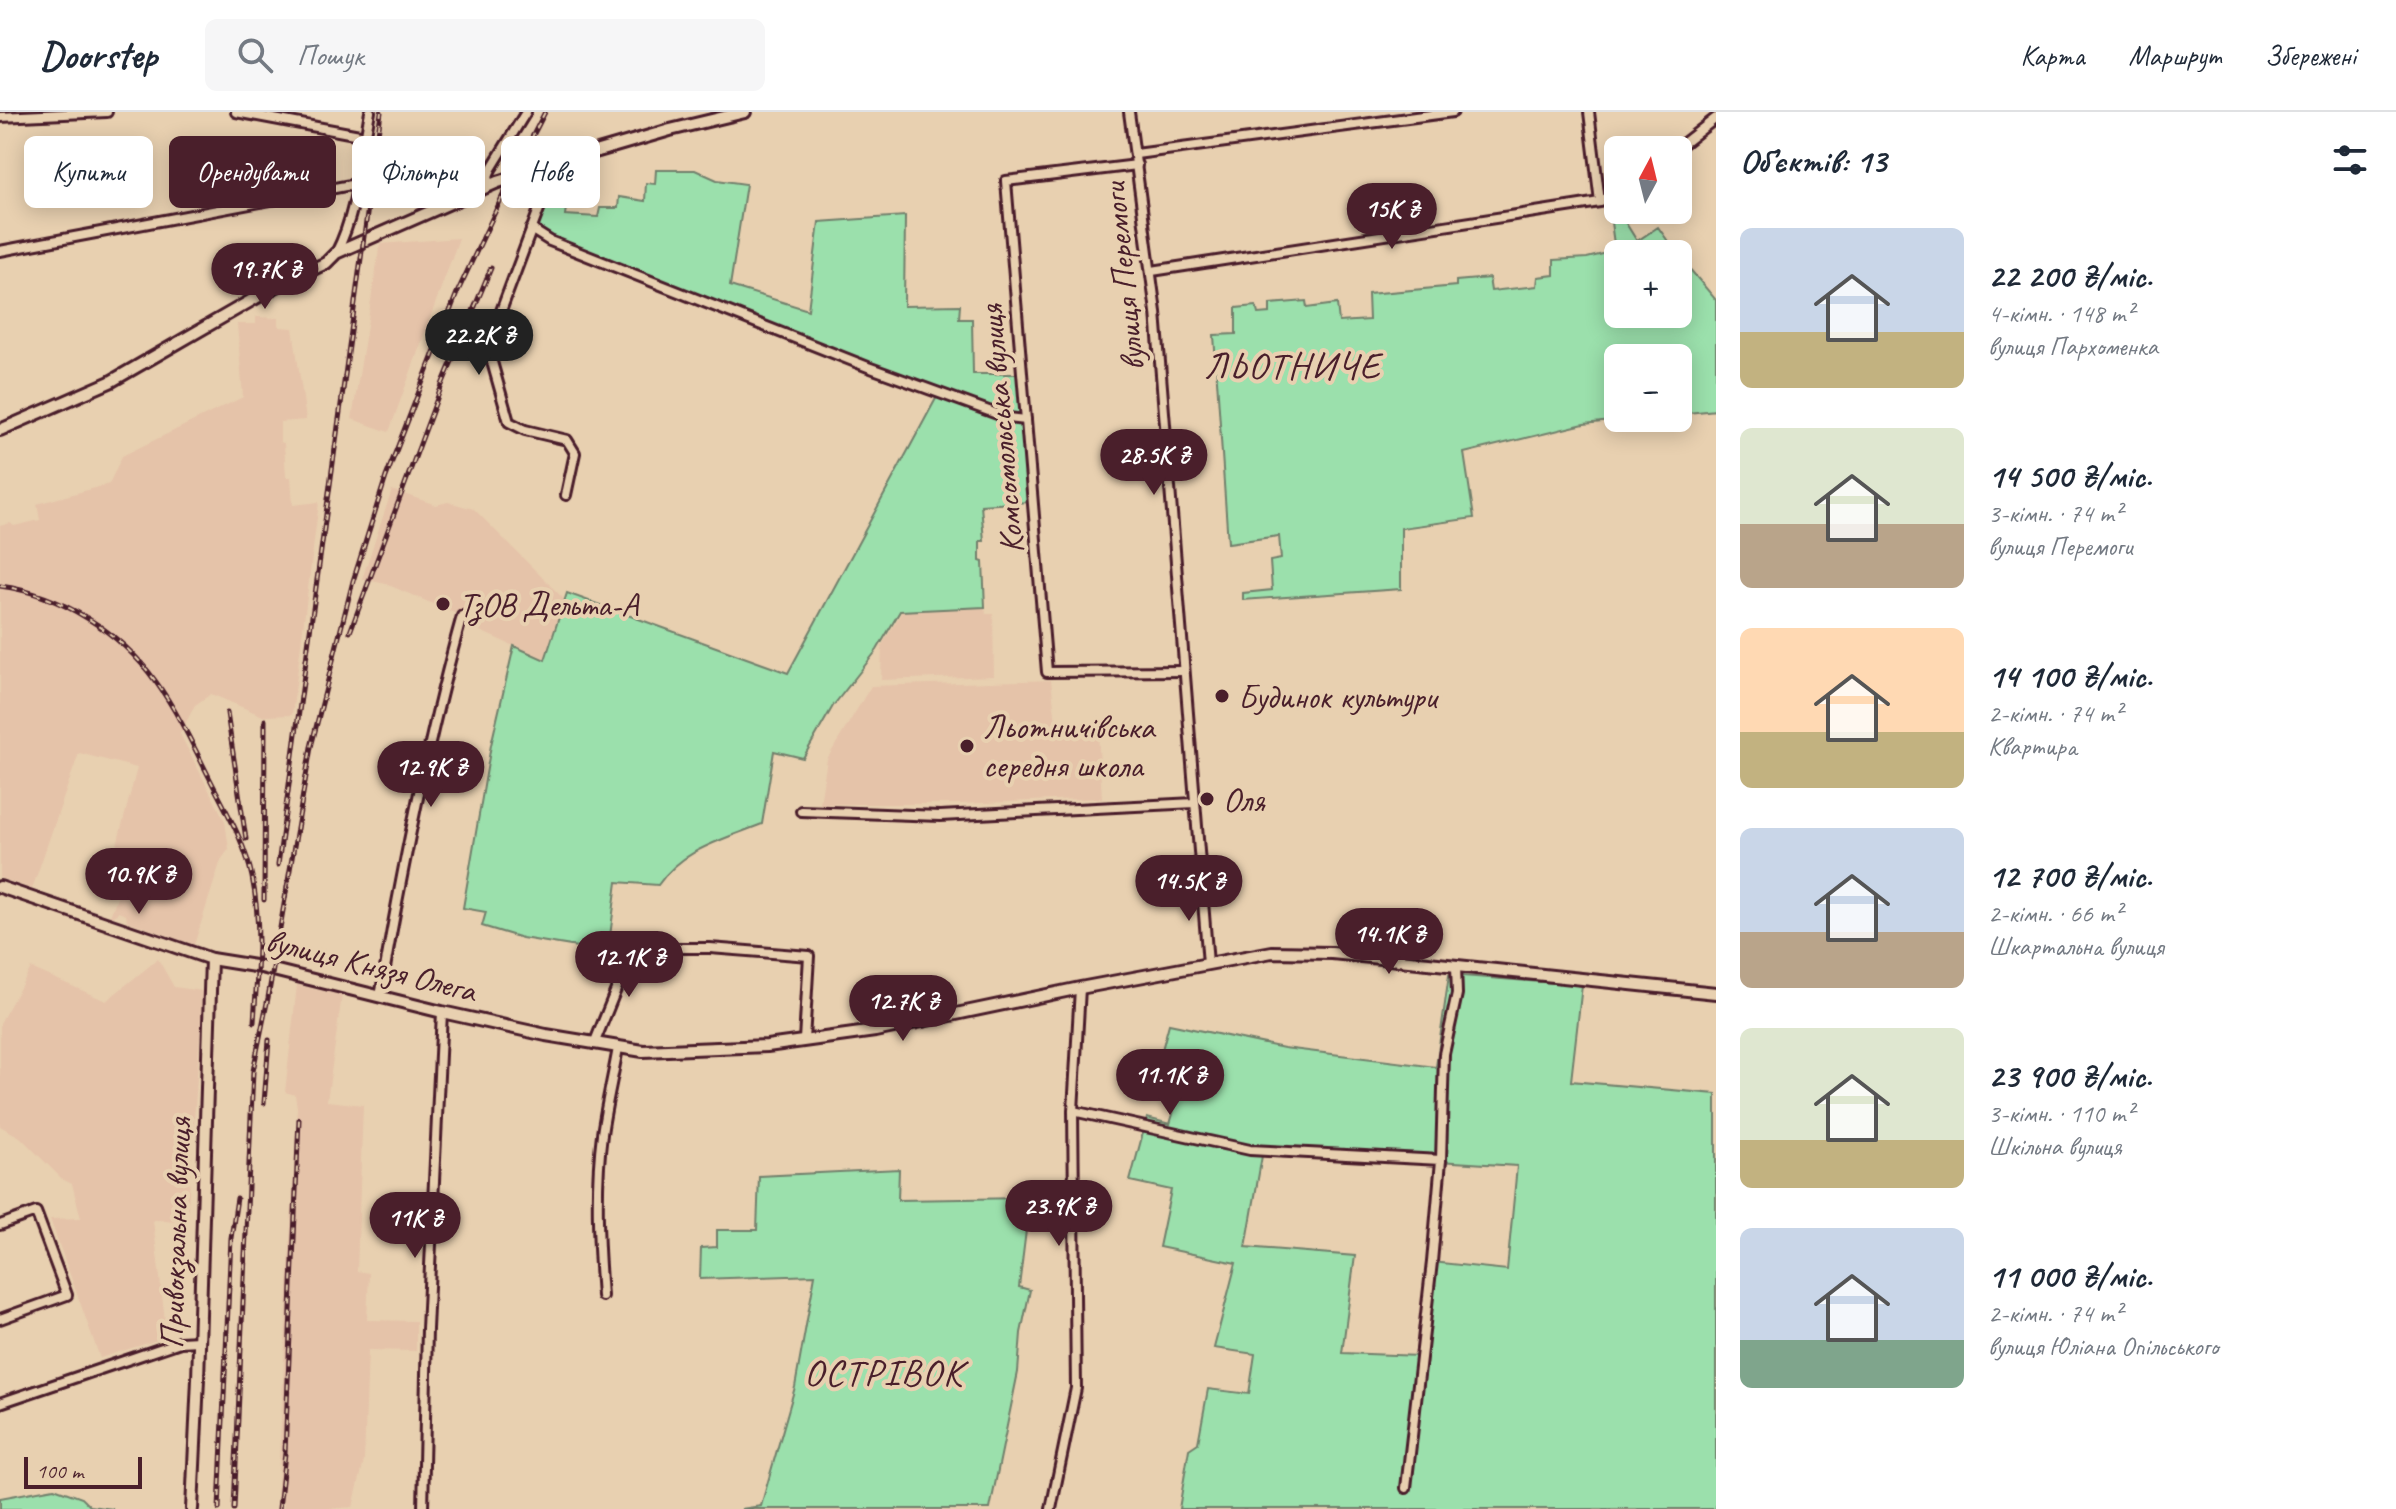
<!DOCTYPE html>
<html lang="uk">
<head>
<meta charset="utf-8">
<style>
  body { margin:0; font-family:Caveat,sans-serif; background:#f6f6f7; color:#1f2937; height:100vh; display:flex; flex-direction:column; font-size:30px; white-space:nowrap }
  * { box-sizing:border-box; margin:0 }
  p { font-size:26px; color:#747a83 }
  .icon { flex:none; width:44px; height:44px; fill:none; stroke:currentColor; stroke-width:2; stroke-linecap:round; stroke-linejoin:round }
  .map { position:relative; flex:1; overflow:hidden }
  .drawer { display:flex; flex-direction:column; background:#fff; width:680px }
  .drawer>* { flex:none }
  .guide { position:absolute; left:24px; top:24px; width:760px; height:72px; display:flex; gap:16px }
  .needle { width:52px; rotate:7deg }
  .buttons { position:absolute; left:1604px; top:24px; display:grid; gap:16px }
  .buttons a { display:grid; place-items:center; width:88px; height:88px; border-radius:12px; background:#fff; box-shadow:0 4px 20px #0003; font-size:40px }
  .scale { position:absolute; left:24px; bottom:20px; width:118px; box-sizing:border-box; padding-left:8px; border:4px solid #4a1f2b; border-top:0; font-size:22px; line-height:28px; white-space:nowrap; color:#4a1f2b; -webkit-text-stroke:6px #e8d0b0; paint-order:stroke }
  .price { position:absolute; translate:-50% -68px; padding:0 18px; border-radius:28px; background:#4a1f2b; color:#fff; font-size:26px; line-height:52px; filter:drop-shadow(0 2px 4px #0008) }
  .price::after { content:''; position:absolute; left:50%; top:48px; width:24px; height:18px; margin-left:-12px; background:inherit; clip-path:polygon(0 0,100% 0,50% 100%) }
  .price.selected { background:#222; color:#fff }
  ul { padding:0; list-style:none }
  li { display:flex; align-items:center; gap:24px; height:200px; padding:0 24px }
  li span { display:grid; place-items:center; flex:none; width:224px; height:160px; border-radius:12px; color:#555 }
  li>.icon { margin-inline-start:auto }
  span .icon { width:96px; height:96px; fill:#fffc; stroke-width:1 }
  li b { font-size:34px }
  h2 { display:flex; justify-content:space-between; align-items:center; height:96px; padding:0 24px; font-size:34px }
  .chip { padding:0 28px; border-radius:12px; background:#fff; box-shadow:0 4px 20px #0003; font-size:28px; line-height:72px }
  .chip.selected { background:#4a1f2b; color:#fff }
  header { display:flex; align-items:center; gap:48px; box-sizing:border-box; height:112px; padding:0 40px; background:#fff; border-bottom:2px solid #e0e1e3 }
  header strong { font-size:38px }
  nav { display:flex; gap:44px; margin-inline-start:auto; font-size:28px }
  .search { width:560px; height:72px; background:#f6f6f7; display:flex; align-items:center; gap:20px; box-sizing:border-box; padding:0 28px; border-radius:12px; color:#747a83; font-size:30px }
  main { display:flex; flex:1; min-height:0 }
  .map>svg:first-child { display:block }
  .built { fill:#e5c3a9 }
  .green { fill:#9be0ac; stroke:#72806c; stroke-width:2; fill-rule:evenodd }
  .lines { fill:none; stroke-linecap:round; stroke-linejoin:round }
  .minor-casing { stroke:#4a1f2b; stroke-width:14 }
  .tertiary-casing { stroke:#4a1f2b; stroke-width:16 }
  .minor { stroke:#e8d0b0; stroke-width:8 }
  .tertiary { stroke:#e8d0b0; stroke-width:10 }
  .rail-casing { stroke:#4a1f2b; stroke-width:5 }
  .rail { stroke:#e8d0b0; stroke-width:2; stroke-dasharray:6; stroke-linecap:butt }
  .poi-dot { fill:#4a1f2b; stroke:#e8d0b0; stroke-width:3 }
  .labels { text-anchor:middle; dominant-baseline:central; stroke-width:8; stroke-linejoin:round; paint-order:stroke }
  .street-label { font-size:34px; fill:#4a1f2b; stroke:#e8d0b0 }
  .poi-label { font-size:34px; fill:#4a1f2b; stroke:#e8d0b0; text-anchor:start }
  .quarter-label { font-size:38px; letter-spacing:2px; fill:#4a1f2b; stroke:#e8d0b0 }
</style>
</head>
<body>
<header>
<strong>Doorstep</strong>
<div class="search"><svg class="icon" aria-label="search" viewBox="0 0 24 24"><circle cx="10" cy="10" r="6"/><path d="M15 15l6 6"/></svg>Пошук</div>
<nav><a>Карта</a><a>Маршрут</a><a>Збережені</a></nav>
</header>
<main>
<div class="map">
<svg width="1716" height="1397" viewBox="0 0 1716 1397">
  <rect width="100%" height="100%" fill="#e8d0b0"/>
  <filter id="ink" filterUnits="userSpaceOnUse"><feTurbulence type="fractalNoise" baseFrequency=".0125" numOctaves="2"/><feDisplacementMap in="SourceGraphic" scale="16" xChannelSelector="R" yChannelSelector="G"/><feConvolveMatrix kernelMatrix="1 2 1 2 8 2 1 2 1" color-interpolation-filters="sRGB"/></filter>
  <g filter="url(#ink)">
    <g class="built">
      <polygon points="459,126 389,320 352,307 380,132"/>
      <polygon points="256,205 278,206 279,215 293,216 306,308 280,310 280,330 284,331 286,365 291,365 293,393 319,390 292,603 263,604 211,582 195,593 180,622 225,709 229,737 221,748 194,833 127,809 126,803 118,800 113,805 110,804 123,770 104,764 108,752 112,752 137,656 79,641 32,777 0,766 0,414 10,411 14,414 40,408 37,392 109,372 122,344 243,285 237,212 256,212"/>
      <polygon points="392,378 436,393 448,390 474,397 564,487 545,548 471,515 464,505 386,472 362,467"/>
      <polygon points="985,495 986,502 993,502 994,564 881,568 882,533 903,498"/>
      <polygon points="1051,568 1057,619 1098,620 1102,686 961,692 820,692 827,647 871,574"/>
      <polygon points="158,847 174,875 203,879 187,1109 153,1108 167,1225 100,1246 50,1107 81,1106 72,1072 62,1067 20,1025 0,1014 0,911 31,856 106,889"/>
      <polygon points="297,873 342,883 327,989 363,993 357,1159 369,1161 367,1208 416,1209 416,1239 368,1238 364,1349 353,1395 327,1397 283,1397 284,1389 277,1388 297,995 295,983 285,980"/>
    </g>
    <g class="green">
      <path d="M572 53 565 103 598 105 600 96H618L619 85 645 89 646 71 655 72 656 58H695L717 68 746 72 730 174 808 198 819 110 905 104 904 194 960 193 959 207H972L973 262H1019L1029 390 981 393 984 429H980V449L983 450 985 495 900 499 877 538 833 594 803 646 774 639 762 712C722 728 683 737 658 773L617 770 608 840 522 826 482 814 486 800 463 796 491 633 514 534 545 548 567 481 788 561 939 281 536 120 555 60Z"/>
      <polygon points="1614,92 1637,129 1658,115 1677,142 1618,142 1618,202 1678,202 1678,143 1716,188 1716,298 1678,302 1678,246 1618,246 1618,306 1639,306 1584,312 1464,341 1474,406 1401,416 1401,477 1243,488 1243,481 1272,478 1270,449 1281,447 1279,424 1228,431 1214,223 1236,222 1236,196 1256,194 1258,202 1270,201 1270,192 1306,189 1307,196 1337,192 1339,210 1369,208 1368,182 1456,174 1456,169 1489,166 1491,179 1537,174 1538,165 1554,163 1554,148 1587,146 1615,139 1609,96"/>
      <path d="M1449 863 1582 873 1571 969 1716 982V1397H1179L1189 1337 1198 1331 1208 1277 1249 1282 1255 1242 1214 1236 1236 1151 1159 1135 1171 1078 1130 1069 1147 1006 1170 1012 1187 955 1159 949 1169 912 1284 936 1436 955ZM1263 1038 1517 1054 1507 1158 1432 1150 1420 1244 1342 1241 1355 1144 1246 1135Z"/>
      <polygon points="899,1057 898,1088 1030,1086 1019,1175 1030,1178 1021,1221 1018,1260 990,1397 741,1397 761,1394 795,1275 815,1163 700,1167 701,1136 717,1135 717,1118 757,1118 759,1064"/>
      <polygon points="54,1376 82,1386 90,1394 113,1397 0,1397 0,1386"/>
    </g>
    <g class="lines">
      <defs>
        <g id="minor">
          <polyline points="236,0 365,24"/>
          <polyline points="1129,0 1156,200 1208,852"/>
          <polyline points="1589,0 1600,90"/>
          <polyline points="0,5 107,0"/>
          <polyline points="1675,38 1716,6"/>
          <polyline points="1136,42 1453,0"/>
          <polyline points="556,52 492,223 492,250 509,310 525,318 567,328 575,341 566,383"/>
          <polyline points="1137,53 1006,69 1047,560 1184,559"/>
          <polyline points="490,73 488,64 491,57 526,0"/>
          <polyline points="531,117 550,129 868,255 1008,306 1026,308"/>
          <polyline points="0,139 356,72"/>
          <path d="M336 141C358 99 361 45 370 0"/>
          <polyline points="1152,159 1600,90 1618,79"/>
          <polyline points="801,699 940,704 1195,691"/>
          <path d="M380 885C402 757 427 629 462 504"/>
          <polyline points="594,932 632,838 641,836 710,836 809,844 804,928"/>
          <polyline points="1073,999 1250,1038 1441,1048"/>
          <polyline points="0,1113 36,1100 67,1183 0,1207"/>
          <path d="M602 1184C598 1130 595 1076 602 1022 606 993 613 965 618 936"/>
          <polyline points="0,1291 180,1230 199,1229"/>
          <polyline points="1406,1376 1432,1150 1441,1048 1444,942 1457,882 1456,854"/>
          <polyline points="423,1397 427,1217 442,900"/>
          <polyline points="1051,1397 1076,1276 1073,999 1080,876"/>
        </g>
        <g id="tertiary">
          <polyline points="557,51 670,18 745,0"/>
          <polyline points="0,318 110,270 273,176 326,151 336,141 498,70 555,52"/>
          <polyline points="0,775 211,847 261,855 442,900 546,923 643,939 767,934 875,919 1080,876 1272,840 1332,841 1716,881"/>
          <polyline points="192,1397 198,1267 211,847"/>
        </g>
      </defs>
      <use href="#minor" class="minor-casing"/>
      <use href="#tertiary" class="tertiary-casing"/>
      <use href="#minor" class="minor"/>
      <use href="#tertiary" class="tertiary"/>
      <defs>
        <g id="rail">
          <path d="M0 474C60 482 121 520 156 570 177 599 193 633 209 665 225 697 245 730 252 765 262 813 257 862 254 910"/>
          <polyline points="350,520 442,273 491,156"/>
          <polyline points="227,601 246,727"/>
          <polyline points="278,753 381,0"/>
          <polyline points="264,788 265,608"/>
          <polyline points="264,991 269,928"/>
          <polyline points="219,1397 231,1126 237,1086"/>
          <polyline points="234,1397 253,959 268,886 311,635 353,469 386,365 457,181 511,66 545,0"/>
          <polyline points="279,1397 285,1341 299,1007"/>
        </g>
      </defs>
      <use href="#rail" class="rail-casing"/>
      <use href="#rail" class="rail"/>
    </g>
  </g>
  <g class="poi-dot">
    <circle cx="443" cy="492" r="8"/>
    <circle cx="1222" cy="584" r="8"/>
    <circle cx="967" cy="634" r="8"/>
    <circle cx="1207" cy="687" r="8"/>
  </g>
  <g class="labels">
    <g class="street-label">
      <text transform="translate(1123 165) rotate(-96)">вулиця Перемоги</text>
      <text transform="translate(1001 317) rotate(-95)">Комсомольська вулиця</text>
      <text transform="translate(371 853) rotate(14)">вулиця Князя Олега</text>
      <text transform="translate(175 1121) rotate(-88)">Привокзальна вулиця</text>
    </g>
    <g class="poi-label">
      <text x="459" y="492">ТзОВ Дельта-А</text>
      <text x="1238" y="584">Будинок культури</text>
      <text x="983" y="614">Льотничівська<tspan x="983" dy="39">середня школа</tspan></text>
      <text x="1223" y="687">Оля</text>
    </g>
    <g class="quarter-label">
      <text x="1293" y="253">ЛЬОТНИЧЕ</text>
      <text x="884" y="1260">ОСТРІВОК</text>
    </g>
  </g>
</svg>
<div class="buttons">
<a><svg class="needle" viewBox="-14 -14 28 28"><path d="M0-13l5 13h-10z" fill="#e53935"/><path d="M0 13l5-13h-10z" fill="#747a83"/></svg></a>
<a>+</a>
<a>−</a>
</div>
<div class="scale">100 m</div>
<b class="price" style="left:1392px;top:139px">15K ₴</b>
<b class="price" style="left:265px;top:199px">19.7K ₴</b>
<b class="price selected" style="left:479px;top:265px">22.2K ₴</b>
<b class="price" style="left:1154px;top:385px">28.5K ₴</b>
<b class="price" style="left:431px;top:697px">12.9K ₴</b>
<b class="price" style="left:139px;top:804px">10.9K ₴</b>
<b class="price" style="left:1189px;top:811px">14.5K ₴</b>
<b class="price" style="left:1389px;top:864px">14.1K ₴</b>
<b class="price" style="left:629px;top:887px">12.1K ₴</b>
<b class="price" style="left:903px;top:931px">12.7K ₴</b>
<b class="price" style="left:1170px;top:1005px">11.1K ₴</b>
<b class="price" style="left:1059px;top:1136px">23.9K ₴</b>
<b class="price" style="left:415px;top:1148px">11K ₴</b>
<div class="guide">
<a class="chip">Купити</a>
<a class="chip selected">Орендувати</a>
<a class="chip">Фільтри</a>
<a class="chip">Нове</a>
</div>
</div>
<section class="drawer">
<h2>Об’єктів: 13<svg class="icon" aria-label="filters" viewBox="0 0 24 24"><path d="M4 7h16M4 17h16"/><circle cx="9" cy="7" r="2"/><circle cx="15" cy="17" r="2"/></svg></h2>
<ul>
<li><span style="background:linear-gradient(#c9d6e8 65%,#c2b280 0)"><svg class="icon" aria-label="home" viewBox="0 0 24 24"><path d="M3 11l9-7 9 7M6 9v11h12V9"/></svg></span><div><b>22 200 ₴/міс.</b><p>4-кімн. · 148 m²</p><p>вулиця Пархоменка</p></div></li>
<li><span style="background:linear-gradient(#dfe7d0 60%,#b9a48a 0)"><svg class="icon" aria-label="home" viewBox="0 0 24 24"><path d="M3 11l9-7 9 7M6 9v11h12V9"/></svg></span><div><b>14 500 ₴/міс.</b><p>3-кімн. · 74 m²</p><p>вулиця Перемоги</p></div></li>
<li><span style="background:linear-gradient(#ffd9b3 65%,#c2b280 0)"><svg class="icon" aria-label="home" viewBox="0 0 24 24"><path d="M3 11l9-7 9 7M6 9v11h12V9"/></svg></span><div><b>14 100 ₴/міс.</b><p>2-кімн. · 74 m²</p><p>Квартира</p></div></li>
<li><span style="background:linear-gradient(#c9d6e8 65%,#b9a48a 0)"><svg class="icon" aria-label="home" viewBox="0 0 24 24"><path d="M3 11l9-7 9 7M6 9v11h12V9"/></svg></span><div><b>12 700 ₴/міс.</b><p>2-кімн. · 66 m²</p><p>Шкартальна вулиця</p></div></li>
<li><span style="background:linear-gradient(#dfe7d0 70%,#c2b280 0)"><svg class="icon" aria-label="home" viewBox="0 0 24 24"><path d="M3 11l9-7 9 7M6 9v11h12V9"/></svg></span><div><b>23 900 ₴/міс.</b><p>3-кімн. · 110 m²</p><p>Шкільна вулиця</p></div></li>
<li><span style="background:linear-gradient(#c9d6e8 70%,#7fa58c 0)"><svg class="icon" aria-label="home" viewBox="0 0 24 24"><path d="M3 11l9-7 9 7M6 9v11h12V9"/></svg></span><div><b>11 000 ₴/міс.</b><p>2-кімн. · 74 m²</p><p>вулиця Юліана Опільського</p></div></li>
</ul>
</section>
</main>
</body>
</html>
